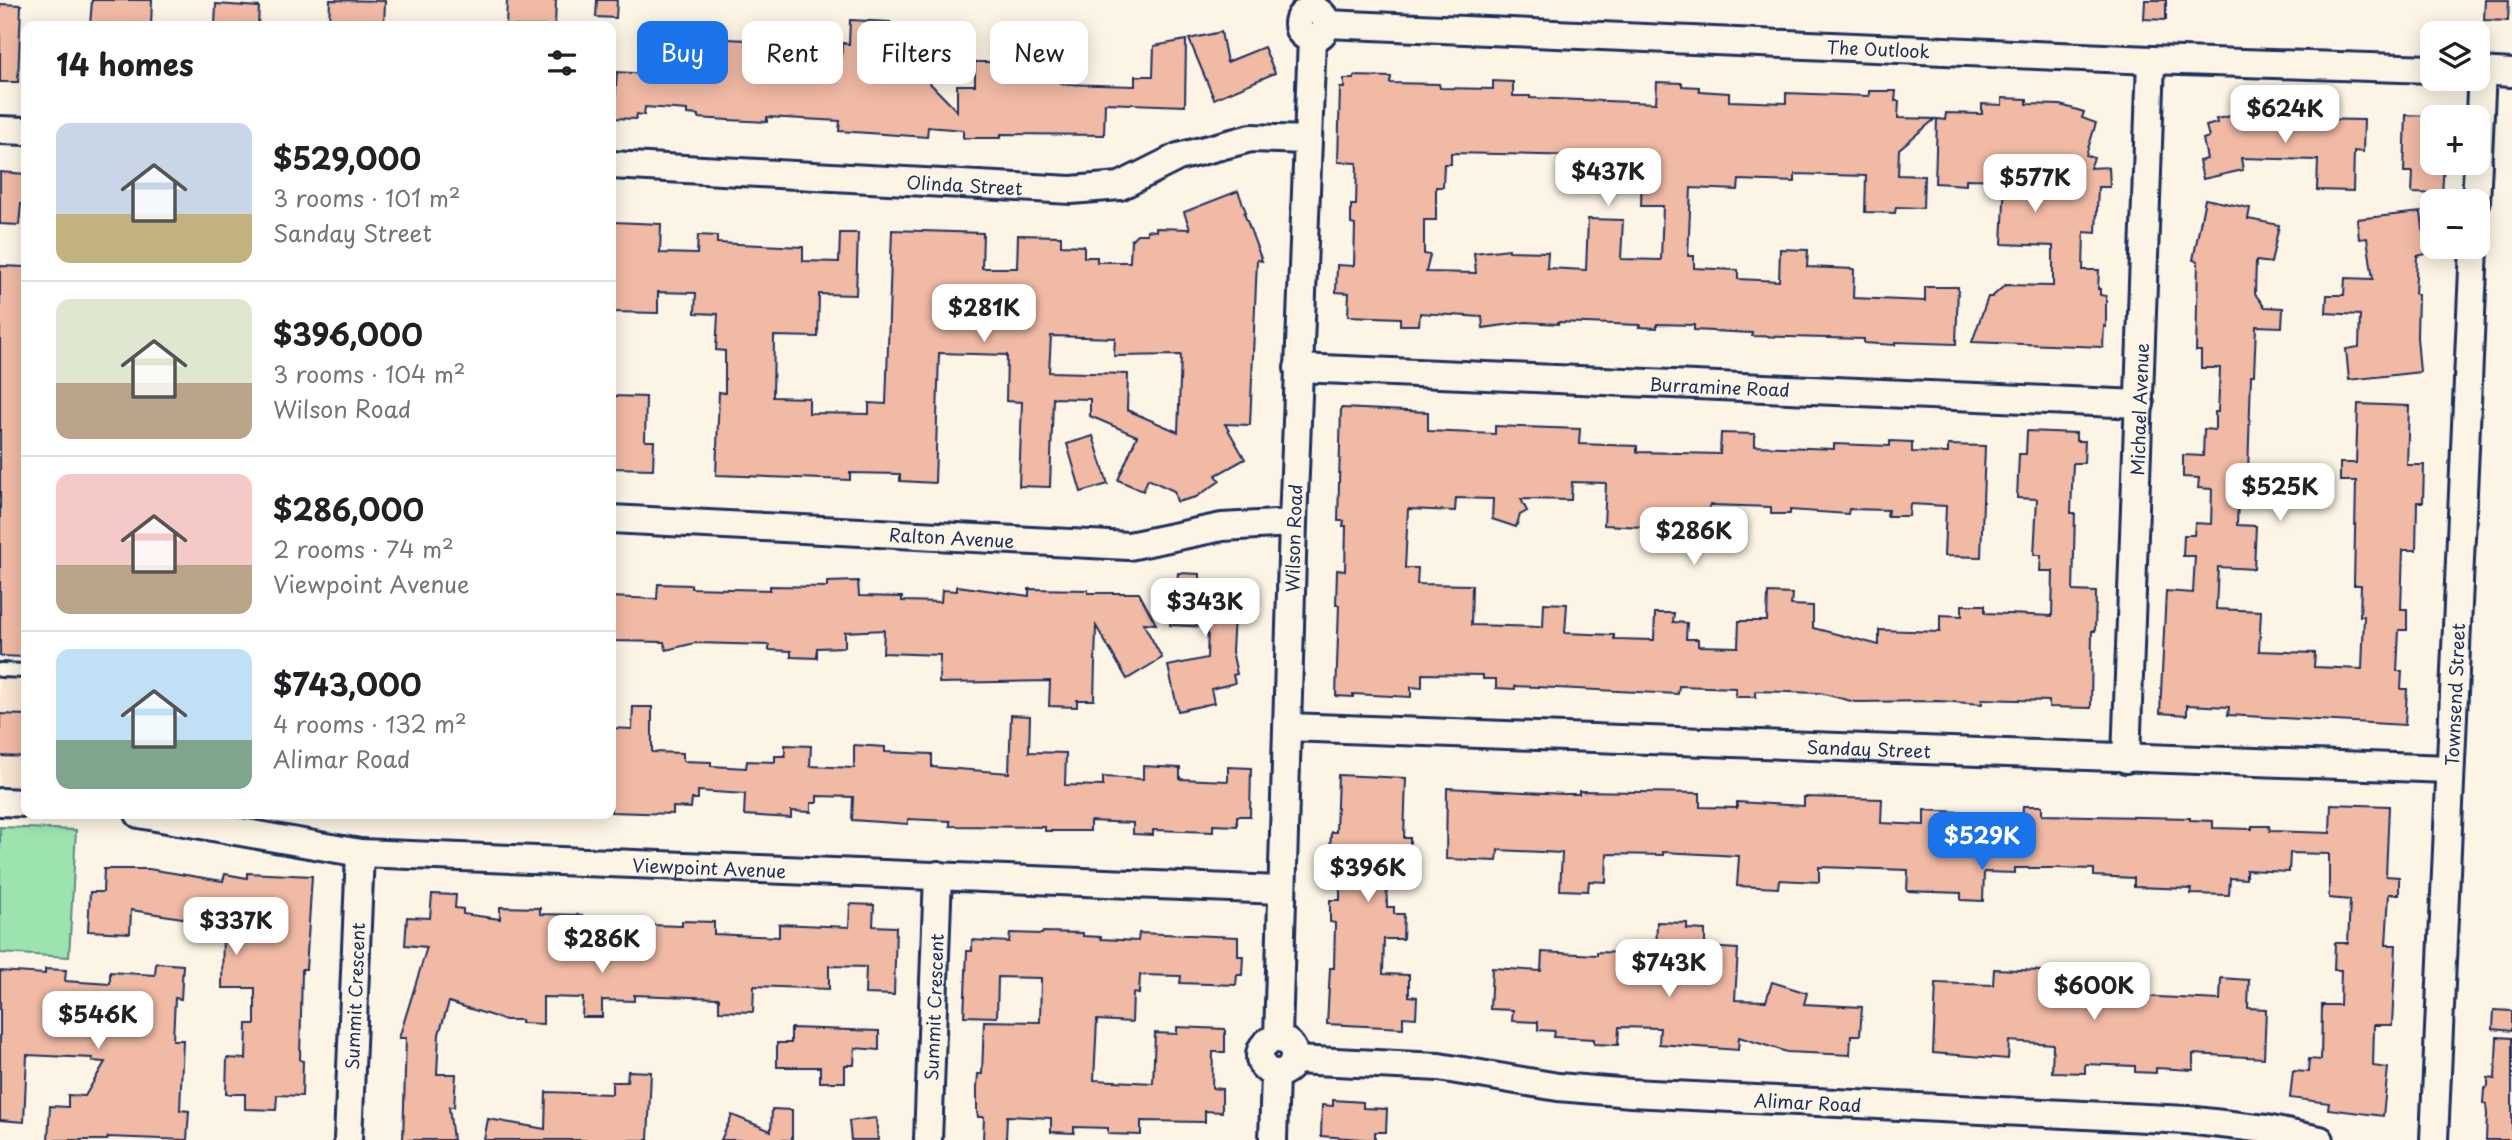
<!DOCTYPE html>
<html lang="en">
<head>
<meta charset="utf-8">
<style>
  body { margin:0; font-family:"Playpen Sans",sans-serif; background:#f2f2f2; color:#202124; height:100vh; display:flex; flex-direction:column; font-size:26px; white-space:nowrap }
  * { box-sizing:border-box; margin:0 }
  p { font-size:23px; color:#757577 }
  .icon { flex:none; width:38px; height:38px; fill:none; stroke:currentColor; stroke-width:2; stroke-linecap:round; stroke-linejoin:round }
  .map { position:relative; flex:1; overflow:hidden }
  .side { position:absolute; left:21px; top:21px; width:595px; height:798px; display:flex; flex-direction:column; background:#fff; border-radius:14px; box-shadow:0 4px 18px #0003 }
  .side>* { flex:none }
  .hud { position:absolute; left:637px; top:21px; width:665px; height:63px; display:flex; gap:14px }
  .fabs { position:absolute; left:2420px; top:21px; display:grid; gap:14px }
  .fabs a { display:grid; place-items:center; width:70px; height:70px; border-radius:14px; background:#fff; box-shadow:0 4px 18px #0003; font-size:35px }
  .price { position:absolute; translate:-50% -60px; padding:0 16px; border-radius:14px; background:#fff; color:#222; font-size:23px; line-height:46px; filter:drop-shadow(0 2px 4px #0008) }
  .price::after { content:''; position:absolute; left:50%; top:42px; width:21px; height:16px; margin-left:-10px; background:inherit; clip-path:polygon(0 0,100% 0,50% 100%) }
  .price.selected { background:#1a73e8; color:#fff }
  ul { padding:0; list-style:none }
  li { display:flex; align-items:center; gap:21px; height:175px; padding:0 35px }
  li+li { border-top:2px solid #e0e0e0 }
  li span { display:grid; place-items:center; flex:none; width:196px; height:140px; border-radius:14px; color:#555 }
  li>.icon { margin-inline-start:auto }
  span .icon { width:84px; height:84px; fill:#fffc; stroke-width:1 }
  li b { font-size:30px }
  h2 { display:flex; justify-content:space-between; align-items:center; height:84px; padding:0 35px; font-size:30px }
  .tag { padding:0 24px; border-radius:14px; background:#fff; box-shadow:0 4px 18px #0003; font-size:24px; line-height:63px }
  .tag.selected { background:#1a73e8; color:#fff }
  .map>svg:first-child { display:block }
  .built { fill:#f9e3d2 }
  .green { fill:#9de3af; stroke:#5c8986; stroke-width:2 }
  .building { fill:#f1baa5; stroke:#1b2f5e; stroke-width:2; fill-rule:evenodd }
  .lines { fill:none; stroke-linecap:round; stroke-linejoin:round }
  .service-casing { stroke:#1b2f5e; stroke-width:18 }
  .minor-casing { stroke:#1b2f5e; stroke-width:32 }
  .service { stroke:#fcf5e5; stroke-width:12 }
  .minor { stroke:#fcf5e5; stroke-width:26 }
  .labels { text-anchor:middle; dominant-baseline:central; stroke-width:5; stroke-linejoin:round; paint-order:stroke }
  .street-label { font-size:18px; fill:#1b2f5e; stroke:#fcf5e5 }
</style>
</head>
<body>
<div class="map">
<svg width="2512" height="1140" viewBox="0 0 2512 1140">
  <rect width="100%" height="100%" fill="#fcf5e5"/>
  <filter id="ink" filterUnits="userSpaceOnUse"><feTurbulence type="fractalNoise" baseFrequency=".0143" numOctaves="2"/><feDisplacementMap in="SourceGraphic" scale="14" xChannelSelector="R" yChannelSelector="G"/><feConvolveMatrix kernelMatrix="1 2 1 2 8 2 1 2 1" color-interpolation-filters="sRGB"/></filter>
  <g filter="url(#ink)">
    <polygon class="built" points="0,665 26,666 26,792 0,791"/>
    <polygon class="green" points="0,827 76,830 69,957 0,953"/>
    <g class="building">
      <polygon points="92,0 152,0 151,26 90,26"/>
      <polygon points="330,0 385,1 384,26 329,23"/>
      <polygon points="507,0 556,0 555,26 506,26"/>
      <polygon points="597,0 617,0 616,18 596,17"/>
      <polygon points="2145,0 2166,0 2166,20 2144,19"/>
      <polygon points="2485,0 2509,0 2508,21 2484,20"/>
      <polygon points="0,4 21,5 18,82 0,82"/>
      <polygon points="216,4 259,7 258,26 215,26"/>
      <polygon points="850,20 890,22 889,29 899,30 897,67 916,69 957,111 957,85 975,85 975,62 1024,62 1025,55 1042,55 1042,59 1061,60 1060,84 1135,86 1135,76 1153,76 1154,46 1186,40 1185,106 1105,103 1104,135 1001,134 1001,138 963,138 963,130 928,127 927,137 839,131 840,121 767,117 767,122 728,120 699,118 699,115 687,114 687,110 645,107 644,115 637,114 636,119 614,118 617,72 648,74 651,28 672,29 671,52 727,56 728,39 767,41 766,59 841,63 842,43 849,44"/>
      <polygon points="1221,32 1227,62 1264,47 1275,73 1214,99 1189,39"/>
      <path d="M1354 76 1391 77 1390 83 1439 84 1440 88 1493 89V81L1513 82V96H1530V98L1656 103 1657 82 1682 83V86L1699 87V91L1729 93V101L1786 103V93L1869 96V91H1896L1895 101H1899L1898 118 1935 119 1899 149 1898 175 1924 176 1923 208 1896 207 1895 213 1865 212 1866 176 1795 174V182L1739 180 1738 190 1691 188 1688 256H1694V268L1738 270V279L1779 281 1780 249 1808 250 1807 267 1854 269 1853 298 1925 301V287H1958L1956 344 1895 342V345L1864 343V339L1752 336V333L1694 330V325L1657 324V328L1639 327 1640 325 1558 322V324L1526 322 1483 328 1482 317 1420 313 1419 325H1400V318L1348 316 1349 293 1336 292 1337 265 1354 266 1355 225 1351 224V205H1356L1357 163 1338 162 1340 88H1344V79H1354ZM1451 153 1588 156V163L1642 164 1641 206H1663L1661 260 1621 259 1623 220 1588 219 1586 270 1547 268 1548 252 1509 251V249L1474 253 1476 273 1426 272 1430 255 1424 254V220H1436V187H1443L1444 164H1451Z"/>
      <polygon points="2002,98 2027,99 2027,104 2061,105 2084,112 2082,118 2096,123 2086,155 2094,158 2090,168 2109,167 2110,187 2098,187 2096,233 2084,232 2083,270 2099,270 2098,289 2100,289 2100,295 2106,296 2106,327 2104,326 2103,347 1972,342 1988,297 1992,297 2005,285 2053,286 2053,246 2002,244 2005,180 1966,179 1966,185 1935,183 1937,119 1945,120 1946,113 1982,114 1982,104 2002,105"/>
      <polygon points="2261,112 2297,113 2297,118 2309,119 2364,120 2363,152 2354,151 2353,191 2317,190 2318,160 2241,158 2243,170 2203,179 2199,161 2207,159 2203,139 2209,137 2206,126 2217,123 2216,119 2240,114 2261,115"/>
      <polygon points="2406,115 2432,116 2432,163 2444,163 2442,194 2412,193 2413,172 2404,172"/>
      <polygon points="0,172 26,174 26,204 21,204 19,225 0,224"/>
      <path d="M1238 191 1246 212 1244 213 1262 261 1257 260 1250 425 1225 424 1245 459 1216 475 1220 481 1196 497 1177 502 1174 491 1148 479 1143 491 1118 480 1137 436 1090 416V399L1053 398 1050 487 1019 486 1022 402 1006 401 1007 355 939 353 935 483 900 481V474L850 473V480L716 475 719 392 725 393V351L716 350 718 314 695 313 696 293 658 292V313L611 312 614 222 661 224 660 253 697 254 698 235 717 236V243L803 247V261L839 262 840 233H858L856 295 819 294 818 337 774 336 773 397 809 398V413L869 414V403L886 404 892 230 983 233 982 268H1017L1018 235 1061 236V245L1084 246V257H1097V262H1130L1131 240 1137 234H1147V230L1156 231V228L1190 229 1184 212ZM972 288 1017 289 1016 325 970 324ZM1051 336 1115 338 1114 356 1181 355 1178 432 1127 410 1128 374 1049 372Z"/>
      <polygon points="2205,199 2250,208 2248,219 2279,225 2271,263 2256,261 2255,294 2265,307 2283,308 2282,327 2256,326 2254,375 2251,375 2248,474 2239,474 2237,525 2256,526 2254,569 2218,567 2216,609 2261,611 2259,651 2315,653 2314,667 2362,669 2364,616 2360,616 2361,585 2354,585 2356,481 2340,481 2340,463 2356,463 2358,404 2409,406 2407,465 2424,465 2423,502 2417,502 2416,550 2403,550 2401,609 2407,609 2407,630 2399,630 2397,671 2402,671 2401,689 2407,689 2405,725 2228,715 2229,707 2187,705 2187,715 2160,713 2166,591 2193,593 2195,556 2183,556 2184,535 2194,535 2195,523 2211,524 2212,489 2198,488 2199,478 2183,477 2183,455 2203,456 2204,429 2215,430 2215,412 2218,412 2220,368 2201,368 2201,351 2196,351 2198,261 2193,260"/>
      <polygon points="2421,212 2426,254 2417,256 2415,294 2418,294 2417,337 2420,372 2349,380 2346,349 2359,347 2360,315 2326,313 2327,295 2344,295 2345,278 2373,279 2367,238 2359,239 2357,219"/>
      <polygon points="0,266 26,267 26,657 0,656"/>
      <polygon points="611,396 646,397 645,441 654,441 653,469 611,468"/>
      <polygon points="1341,408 1428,412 1428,431 1495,434 1495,426 1580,429 1579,444 1637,446 1637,452 1720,454 1721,433 1755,434 1755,446 1834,449 1834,444 1890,446 1890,441 1912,442 1912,452 1948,453 1948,445 1985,446 1981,557 1944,556 1946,506 1910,504 1909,516 1887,516 1888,510 1849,509 1848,514 1790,510 1790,514 1771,514 1771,507 1710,505 1709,518 1705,518 1705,530 1682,529 1682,533 1643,532 1643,527 1604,525 1606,483 1572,482 1571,500 1521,499 1527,511 1520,515 1516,527 1492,519 1493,499 1456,498 1455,511 1408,509 1405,568 1418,568 1417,584 1472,585 1471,625 1543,627 1544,603 1567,604 1565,633 1614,635 1614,639 1654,640 1655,613 1674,613 1673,622 1687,623 1686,639 1698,639 1698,646 1738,647 1739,621 1767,621 1768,593 1792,594 1791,605 1813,606 1813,628 1879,645 1879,630 1940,632 1940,615 1962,616 1962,605 1985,605 1985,613 2052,616 2053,571 2040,571 2041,555 2034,555 2037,499 2017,498 2019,454 2026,454 2027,431 2076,433 2076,441 2085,441 2084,463 2073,463 2071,513 2075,513 2073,591 2096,592 2095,631 2092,631 2091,708 2049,707 2049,701 1982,699 1982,704 1938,701 1855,702 1820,693 1756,691 1756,697 1736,697 1736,688 1679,686 1678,694 1515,686 1515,689 1496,688 1496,679 1483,679 1483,675 1422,674 1422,688 1411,687 1411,697 1353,694 1353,697 1336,696 1339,605 1336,605 1337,570 1345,571 1346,526 1343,526 1344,521 1338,521"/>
      <polygon points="1093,436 1108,484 1081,492 1067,444"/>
      <polygon points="1178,573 1200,574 1200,583 1241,585 1239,617 1234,616 1232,651 1237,674 1233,675 1235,683 1211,689 1214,703 1178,711 1168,666 1207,658 1208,627 1170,625 1171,601 1175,601"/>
      <polygon points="858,581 859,596 902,597 902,601 941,602 942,590 957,591 957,586 1029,596 1029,589 1088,590 1088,593 1139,593 1156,624 1143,623 1162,658 1127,679 1096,626 1094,700 1077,700 1077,707 1049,706 1050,681 939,683 940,655 883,653 884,630 845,632 845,647 817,648 817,658 791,657 791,651 769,650 769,645 695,643 666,650 664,642 611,641 611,597 657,599 658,584 691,585 691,588 770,590 770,586 827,587 827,582"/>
      <polygon points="633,707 652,707 652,752 683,753 683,761 711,762 711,766 746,768 747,761 775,762 775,756 785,756 785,745 811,746 810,766 854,768 854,745 885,747 885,752 932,754 932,767 1009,773 1011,715 1030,716 1029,752 1066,753 1065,785 1103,786 1103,777 1143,779 1143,766 1180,768 1180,779 1228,781 1228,767 1251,768 1250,816 1237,816 1237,826 1213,825 1213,832 1153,830 1153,835 1133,834 1133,823 1090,821 1090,831 1045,831 1045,827 950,826 950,821 908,819 908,824 852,820 853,797 817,796 817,803 811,803 811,812 791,811 791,818 744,815 745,794 698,791 698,799 692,799 691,808 673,807 673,814 611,812 611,728 632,729"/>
      <polygon points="0,714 26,715 26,757 0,756"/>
      <polygon points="1338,775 1406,778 1404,838 1410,838 1410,856 1407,856 1407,859 1402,859 1402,864 1389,864 1388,868 1386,868 1387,907 1394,907 1394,914 1404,914 1403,939 1384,939 1383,974 1409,975 1409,996 1417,997 1416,1018 1403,1017 1403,1028 1327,1024 1330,968 1334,968 1335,923 1330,922 1330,900 1340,900 1340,859 1335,859 1335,853 1330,854 1331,832 1336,832"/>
      <polygon points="1447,788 1564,794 1579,794 1579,791 1700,793 1700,807 1737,808 1737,802 1804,806 1804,797 1882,799 1881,823 1924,825 1924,810 1960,812 1960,820 2022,822 2023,806 2042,806 2042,815 2190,818 2190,820 2213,821 2213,828 2252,829 2252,826 2269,826 2270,831 2330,833 2331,804 2389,806 2386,876 2399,877 2399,894 2389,894 2386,945 2396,945 2392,1025 2374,1025 2373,1066 2388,1068 2383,1116 2328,1109 2329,1103 2290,1098 2293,1071 2308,1072 2309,1059 2321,1060 2322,1005 2340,1005 2341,970 2334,970 2335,943 2348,943 2350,900 2329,898 2329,854 2290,853 2289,872 2246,870 2246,879 2230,878 2229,895 2191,894 2192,889 2134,887 2134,878 2094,876 2094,869 2059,868 2015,868 2015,873 1984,872 1983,901 1961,900 1961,893 1907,891 1908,870 1819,867 1819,882 1779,880 1778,888 1737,886 1739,856 1663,852 1663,855 1607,854 1606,882 1589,881 1588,891 1560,890 1562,853 1498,850 1497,861 1446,859"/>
      <polygon points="104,869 149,869 223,881 225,874 247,878 247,873 312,876 306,969 302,969 300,1060 303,1061 302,1096 277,1095 276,1110 245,1109 245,1094 226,1094 227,1058 246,1059 247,1024 255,1024 255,988 222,988 223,929 212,929 214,923 131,910 130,933 88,931 90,892 103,892"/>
      <polygon points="432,894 456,895 455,908 463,909 463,914 500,919 500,907 540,908 540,914 582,915 582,923 682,926 682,921 714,922 714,934 779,937 779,924 849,927 850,904 874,905 873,926 896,927 894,995 865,994 866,967 829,966 829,989 754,986 753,1012 719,1011 719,998 634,995 634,1001 602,1000 602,1017 582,1017 583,998 543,997 543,1024 521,1023 521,1020 505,1020 449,1002 439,1034 437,1074 456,1074 454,1107 449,1107 453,1140 403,1140 406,1038 399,1038 427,947 405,945 407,917 430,918"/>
      <polygon points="1657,922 1687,923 1687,929 1705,930 1705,947 1738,949 1735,1000 1766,1001 1772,982 1807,993 1804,1004 1862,1007 1860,1035 1851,1035 1850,1055 1787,1052 1739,1037 1738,1050 1659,1044 1660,1028 1619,1027 1618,1045 1594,1044 1594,1039 1554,1037 1555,1031 1538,1030 1538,1022 1512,1021 1513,1010 1490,1009 1492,968 1541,971 1542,952 1597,955 1597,952 1656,954"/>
      <polygon points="1043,932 1083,933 1083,936 1101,937 1101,939 1138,941 1139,933 1238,937 1238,956 1243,956 1242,975 1237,975 1236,985 1180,983 1181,976 1140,975 1139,994 1133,993 1132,1022 1097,1020 1094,1080 1153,1083 1155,1033 1177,1034 1177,1027 1225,1029 1225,1052 1213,1052 1212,1088 1222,1089 1222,1112 1205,1111 1205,1122 1141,1121 1141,1135 1108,1134 1108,1128 1074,1127 1074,1133 1051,1132 1051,1118 1007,1116 1006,1140 983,1140 984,1117 978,1117 977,1112 977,1087 978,1074 982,1074 984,1021 1040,1022 1041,978 998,977 997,1017 964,1016 967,951 972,951 972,940 1009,942 1010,933 1042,934"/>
      <polygon points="156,963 183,965 181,999 175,998 173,1040 183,1040 180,1110 189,1111 187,1140 108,1137 107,1140 48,1140 50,1106 68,1107 68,1095 85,1096 105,1062 92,1061 92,1058 27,1055 24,1122 0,1120 0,971 45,974 45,969 66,970 65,981 110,984 110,972 155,975"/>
      <polygon points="1994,969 2089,973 2089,987 2137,988 2137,996 2220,1000 2221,978 2249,980 2248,1008 2266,1009 2264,1058 2193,1054 2193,1070 2156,1068 2156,1073 2135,1072 2135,1066 2085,1064 2085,1073 2052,1072 2053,1044 2009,1041 2008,1059 1933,1053 1936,983 1993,985"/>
      <polygon points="2494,1010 2512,1011 2512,1031 2493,1029"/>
      <polygon points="791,1028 879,1031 879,1050 855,1048 854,1065 845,1065 845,1082 820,1082 820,1067 777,1067 777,1043 791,1043"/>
      <polygon points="2497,1037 2512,1038 2512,1140 2486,1140 2487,1114 2486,1104 2483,1103 2484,1089 2488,1087 2488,1078 2495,1079"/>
      <polygon points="628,1071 651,1072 648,1140 484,1140 488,1119 545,1129 546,1092 612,1094 612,1082 627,1082"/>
      <polygon points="1333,1100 1363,1102 1363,1108 1387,1109 1386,1132 1375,1132 1375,1140 1321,1136 1322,1105 1333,1106"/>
      <polygon points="772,1109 792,1110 792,1140 721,1140 732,1115 771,1131"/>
      <polygon points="876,1118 878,1140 851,1140 849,1121"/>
    </g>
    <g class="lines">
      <defs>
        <polyline id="service" points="0,670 26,671"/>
        <g id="minor">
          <circle cx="1312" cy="24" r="14"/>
          <path id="s1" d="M1326 24 2151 60 2432 69"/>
          <polyline points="2478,71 2512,73"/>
          <polyline points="0,130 26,131"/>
          <polyline points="2478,155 2482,71"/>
          <path id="s2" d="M611 165 1071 190 1120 186 1178 157 1251 138 1307 140"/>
          <polyline points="2476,201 2478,163"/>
          <path id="s3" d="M1298 368 2140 404"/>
          <path id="s4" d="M611 519 1129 546 1222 527 1293 523"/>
          <path id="s5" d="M1288 727 2449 769"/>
          <path id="s6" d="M2126 759 2151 60"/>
          <polyline points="0,802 26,803"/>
          <path id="s7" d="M139 814 360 853 1282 890"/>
          <path id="s8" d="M1278 1038 1293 523 1312 38"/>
          <circle cx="1277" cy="1056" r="17"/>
          <path id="s9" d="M1294 1060 1439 1067 1558 1087 1631 1093 2187 1120 2266 1129 2320 1140"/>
          <path id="s10" d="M348 1140 360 853"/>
          <path id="s11" d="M928 1140 938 875"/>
          <polyline points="1273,1140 1275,1073"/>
          <path id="s12" d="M2434 1140 2474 247"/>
        </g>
      </defs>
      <use href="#service" class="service-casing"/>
      <use href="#minor" class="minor-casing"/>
      <use href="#service" class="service"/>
      <use href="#minor" class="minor"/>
    </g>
  </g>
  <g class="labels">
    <g class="street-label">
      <text stroke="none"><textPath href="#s1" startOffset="553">The Outlook</textPath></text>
      <text stroke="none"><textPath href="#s2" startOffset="354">Olinda Street</textPath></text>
      <text stroke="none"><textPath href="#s3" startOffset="422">Burramine Road</textPath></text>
      <text stroke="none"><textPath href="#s6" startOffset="350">Michael Avenue</textPath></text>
      <text stroke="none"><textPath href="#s4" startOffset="341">Ralton Avenue</textPath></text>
      <text stroke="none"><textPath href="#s8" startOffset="500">Wilson Road</textPath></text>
      <text stroke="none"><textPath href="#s12" startOffset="446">Townsend Street</textPath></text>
      <text stroke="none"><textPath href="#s5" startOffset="581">Sanday Street</textPath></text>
      <text stroke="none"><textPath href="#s7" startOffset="574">Viewpoint Avenue</textPath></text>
      <text stroke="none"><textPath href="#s10" startOffset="144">Summit Crescent</textPath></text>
      <text stroke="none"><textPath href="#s11" startOffset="133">Summit Crescent</textPath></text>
      <text stroke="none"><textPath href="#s9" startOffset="516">Alimar Road</textPath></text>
    </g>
  </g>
</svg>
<div class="fabs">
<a><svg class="icon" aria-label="layers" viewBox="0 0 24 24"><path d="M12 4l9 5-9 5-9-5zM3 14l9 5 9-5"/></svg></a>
<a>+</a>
<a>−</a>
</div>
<b class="price" style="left:2285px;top:145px">$624K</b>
<b class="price" style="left:1608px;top:208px">$437K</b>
<b class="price" style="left:2035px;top:214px">$577K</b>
<b class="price" style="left:984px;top:344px">$281K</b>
<b class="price" style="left:2280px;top:523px">$525K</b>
<b class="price" style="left:1694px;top:567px">$286K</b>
<b class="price" style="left:1205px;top:638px">$343K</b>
<b class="price selected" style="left:1982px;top:872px">$529K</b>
<b class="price" style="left:1368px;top:904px">$396K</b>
<b class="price" style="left:236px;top:957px">$337K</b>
<b class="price" style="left:602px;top:975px">$286K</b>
<b class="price" style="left:1669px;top:999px">$743K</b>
<b class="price" style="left:2094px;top:1022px">$600K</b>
<b class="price" style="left:98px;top:1051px">$546K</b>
<div class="hud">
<a class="tag selected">Buy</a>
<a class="tag">Rent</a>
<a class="tag">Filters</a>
<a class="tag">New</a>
</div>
<section class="side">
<h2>14 homes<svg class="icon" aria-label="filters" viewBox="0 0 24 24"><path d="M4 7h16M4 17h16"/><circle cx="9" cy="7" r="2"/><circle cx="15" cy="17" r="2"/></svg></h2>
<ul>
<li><span style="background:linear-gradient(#c9d6e8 65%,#c2b280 0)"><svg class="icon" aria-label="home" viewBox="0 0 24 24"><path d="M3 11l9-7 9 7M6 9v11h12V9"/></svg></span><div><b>$529,000</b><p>3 rooms · 101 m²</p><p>Sanday Street</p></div></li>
<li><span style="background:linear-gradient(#dfe7d0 60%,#b9a48a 0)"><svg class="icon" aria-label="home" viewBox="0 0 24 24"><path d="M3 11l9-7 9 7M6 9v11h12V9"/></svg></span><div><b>$396,000</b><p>3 rooms · 104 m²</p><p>Wilson Road</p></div></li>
<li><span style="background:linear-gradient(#f6c9c9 65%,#b9a48a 0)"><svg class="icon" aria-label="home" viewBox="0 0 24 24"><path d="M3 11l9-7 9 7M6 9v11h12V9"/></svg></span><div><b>$286,000</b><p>2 rooms · 74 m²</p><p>Viewpoint Avenue</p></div></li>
<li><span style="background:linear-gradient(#bfe0f5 65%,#7fa58c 0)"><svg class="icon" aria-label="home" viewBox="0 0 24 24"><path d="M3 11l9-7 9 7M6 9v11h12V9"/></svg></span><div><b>$743,000</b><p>4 rooms · 132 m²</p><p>Alimar Road</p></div></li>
</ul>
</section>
</div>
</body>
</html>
